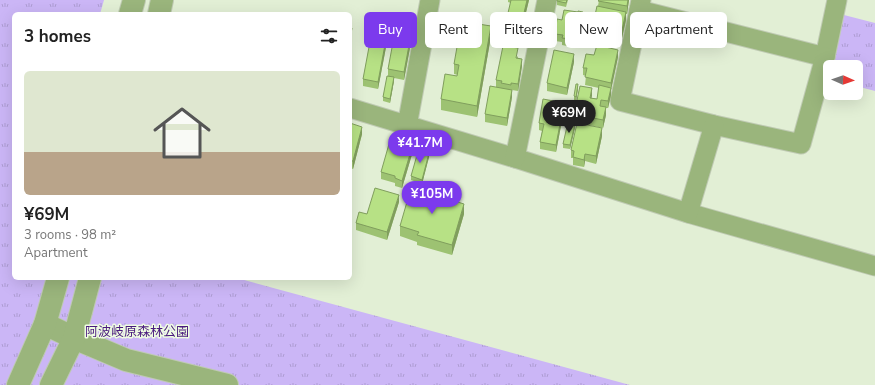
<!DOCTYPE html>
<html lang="en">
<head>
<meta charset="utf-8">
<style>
  body { margin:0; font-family:"Nunito Sans","Noto Sans JP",sans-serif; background:#f6f6f6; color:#222; height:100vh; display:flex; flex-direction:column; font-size:15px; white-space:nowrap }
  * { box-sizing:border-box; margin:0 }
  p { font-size:13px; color:#767676 }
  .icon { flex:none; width:22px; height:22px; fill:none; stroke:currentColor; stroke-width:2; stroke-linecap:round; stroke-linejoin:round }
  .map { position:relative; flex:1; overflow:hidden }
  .side { position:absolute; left:12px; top:12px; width:340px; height:268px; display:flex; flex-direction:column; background:#fff; border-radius:6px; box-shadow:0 4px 16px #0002 }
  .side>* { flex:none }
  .hud { position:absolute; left:364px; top:12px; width:380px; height:36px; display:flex; gap:8px }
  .needle { width:26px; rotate:92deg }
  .tools { position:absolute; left:823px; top:60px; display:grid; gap:8px }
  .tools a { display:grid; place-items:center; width:40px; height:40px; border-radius:6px; background:#fff; box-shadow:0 4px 16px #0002; font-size:20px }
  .price { position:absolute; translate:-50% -34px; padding:0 9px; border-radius:14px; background:#7c3aed; color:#fff; font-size:13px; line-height:26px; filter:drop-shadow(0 1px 2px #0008) }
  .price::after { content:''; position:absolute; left:50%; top:24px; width:12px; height:9px; margin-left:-6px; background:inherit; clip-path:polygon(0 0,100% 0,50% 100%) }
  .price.current { background:#222; color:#fff }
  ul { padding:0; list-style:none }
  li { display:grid; align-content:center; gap:8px; height:212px; padding:0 12px }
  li+li { border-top:1px solid #e0e0e0 }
  li span { display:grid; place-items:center; height:124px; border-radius:6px; color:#555 }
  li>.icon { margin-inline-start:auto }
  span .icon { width:72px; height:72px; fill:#fffc; stroke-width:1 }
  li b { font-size:17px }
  h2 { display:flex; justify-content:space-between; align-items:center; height:48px; padding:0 12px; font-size:17px }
  .tag { padding:0 14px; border-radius:6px; background:#fff; box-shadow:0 4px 16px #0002; font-size:14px; line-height:36px }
  .tag.current { background:#7c3aed; color:#fff }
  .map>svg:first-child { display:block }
  .grass { fill:url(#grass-tufts) }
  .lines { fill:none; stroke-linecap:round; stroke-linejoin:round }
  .minor-casing { stroke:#bfcab3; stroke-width:21 }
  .tertiary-casing { stroke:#bfcab3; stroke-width:24 }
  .minor { stroke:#9ab57c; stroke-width:19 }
  .tertiary { stroke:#9ab57c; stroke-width:22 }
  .wall { fill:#9dc272 }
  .shaded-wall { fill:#809e5d }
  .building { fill:#b7e185; stroke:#809e5d }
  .labels { text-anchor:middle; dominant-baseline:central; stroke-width:3; stroke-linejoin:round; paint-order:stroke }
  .park-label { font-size:13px; fill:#49197e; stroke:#effde2 }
</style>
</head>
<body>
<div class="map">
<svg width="875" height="385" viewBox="0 0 875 385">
  <defs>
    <pattern id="grass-tufts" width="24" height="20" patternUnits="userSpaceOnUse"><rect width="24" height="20" fill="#cbb6f6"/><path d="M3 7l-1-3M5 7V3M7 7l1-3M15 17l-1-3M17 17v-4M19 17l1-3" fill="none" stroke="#ae9cd2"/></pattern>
  </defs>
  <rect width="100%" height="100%" fill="#e2efd5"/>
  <g class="grass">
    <polygon points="0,0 104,0 100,14 14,14 14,278 237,278 630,385 0,385"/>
    <polygon points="844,15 875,23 875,91 856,86 856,67 833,67"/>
  </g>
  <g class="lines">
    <defs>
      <g id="minor">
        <polyline points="641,0 639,10 825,57 837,0"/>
        <polyline points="639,10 620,101 714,125 801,144 825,57"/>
        <polyline points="350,108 515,158 688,213 875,266"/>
        <polyline points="407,126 430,0"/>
        <polyline points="515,158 547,0"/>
        <polyline points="688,213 714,125"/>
      </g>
      <g id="tertiary">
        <polyline points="130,14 134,0"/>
        <polyline points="159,14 162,0"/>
        <polyline points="45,324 74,338 126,360 227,385"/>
        <polyline points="18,385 45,324 58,278"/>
        <polyline points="51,385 74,338 90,278"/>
      </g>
    </defs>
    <use href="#minor" class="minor-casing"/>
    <use href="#tertiary" class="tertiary-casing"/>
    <use href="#minor" class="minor"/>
    <use href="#tertiary" class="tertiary"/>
  </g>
  <g class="wall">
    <polygon points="508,0 529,0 526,13 532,22 528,37 528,41 527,46 502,41 502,37 505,32 505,26 511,3 508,2"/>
    <polygon points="557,0 568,0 566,7 557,5"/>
    <polygon points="599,0 629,0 627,14 626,14 626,20 622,38 615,36 614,42 592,37 592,29 598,6"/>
    <polygon points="583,19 578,48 562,45 562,42 555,41 555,34"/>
    <polygon points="469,35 491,36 477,117 441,110 441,99 457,76 458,75 454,74 454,64"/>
    <polygon points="387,42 378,89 363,86 363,79"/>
    <polygon points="410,48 404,80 394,78 394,81 390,103 383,101 383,97 388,76 388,69"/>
    <polygon points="594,55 618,57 611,90 611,95 608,108 606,108 606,115 603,128 574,122 574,114 592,96 591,98 597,99 599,88 585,85 586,76 583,75 583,68"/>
    <polygon points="518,56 518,58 522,66 518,91 512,90 512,97 507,126 485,122 485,114 496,87 496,80"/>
    <polygon points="574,62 567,95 547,91 547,83"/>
    <polygon points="578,88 576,101 574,100 574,96"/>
    <polygon points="564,110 556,152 540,149 540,142 542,131 539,130 539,123"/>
    <polygon points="350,123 362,134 353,169 350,168"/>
    <polygon points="575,128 570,149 563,148 563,144"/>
    <polygon points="602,136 596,164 585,161 584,167 573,165 573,158 571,158 571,150"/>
    <polygon points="413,151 402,188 395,186 395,183 381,179 381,172"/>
    <polygon points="429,157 422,184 411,180 411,176"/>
    <polygon points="449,199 464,214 452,255 417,245 417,242 400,236 400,226"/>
    <polygon points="399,202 387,240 356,230 356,223 367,214"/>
  </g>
  <g class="shaded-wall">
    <polygon points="527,0 529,0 524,20 524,13"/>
    <polygon points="628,0 629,0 627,14 627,6"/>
    <polygon points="583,12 583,19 578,48 578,40"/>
    <polygon points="626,12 626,20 622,38 622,30"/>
    <polygon points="532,14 532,22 528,39 528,31"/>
    <polygon points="491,26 491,36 477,117 477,106"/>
    <polygon points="352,28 352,36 350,47 350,39"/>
    <polygon points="615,29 615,36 614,42 614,34"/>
    <polygon points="387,34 387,42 378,89 378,82"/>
    <polygon points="410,40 410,48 404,80 404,72"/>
    <polygon points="618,50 618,57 611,90 611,83"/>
    <polygon points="574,54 574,62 567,95 567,88"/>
    <polygon points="522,59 522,66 518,91 518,84"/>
    <polygon points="394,77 394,81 390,103 390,99"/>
    <polygon points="578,84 578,88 576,101 576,97"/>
    <polygon points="592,88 592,96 590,105 590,98"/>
    <polygon points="611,88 611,95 608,108 608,101"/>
    <polygon points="512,90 512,97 507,126 507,118"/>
    <polygon points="564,103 564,110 556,152 556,145"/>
    <polygon points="606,107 606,115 603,128 603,120"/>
    <polygon points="575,124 575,128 570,149 570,145"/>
    <polygon points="362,127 362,134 353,169 353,161"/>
    <polygon points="602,128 602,136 596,164 596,156"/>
    <polygon points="413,144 413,151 402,188 402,181"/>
    <polygon points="429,153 429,157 422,184 422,180"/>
    <polygon points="585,154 585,161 584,167 584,160"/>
    <polygon points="399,195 399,202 387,240 387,232"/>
    <polygon points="464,204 464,214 452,255 452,245"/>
  </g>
  <g class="building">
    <polygon points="511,0 527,0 524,13 532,14 528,31 505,26"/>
    <polygon points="557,0 567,0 566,3 557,1"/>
    <polygon points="599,0 628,0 627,6 598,1"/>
    <polygon points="597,6 626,12 622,30 615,29 614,34 592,29"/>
    <polygon points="564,10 578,12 578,11 583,12 578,40 562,38 563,35 555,34 557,19 562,20"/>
    <polygon points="472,23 491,26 477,106 441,99 445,74 457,76 459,65 454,64 457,47 462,47 465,34 469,35"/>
    <polygon points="350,28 352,28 350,39"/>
    <polygon points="372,31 387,34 378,82 363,79"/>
    <polygon points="503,32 528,38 527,42 502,37"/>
    <polygon points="394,37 410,40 404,72 388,69"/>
    <polygon points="597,45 618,50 611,83 585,77 587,68 583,68 586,54 594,55"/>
    <polygon points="503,46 518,48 516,58 522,59 518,84 511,83 511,85 501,83 502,81 496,80"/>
    <polygon points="554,50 574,54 567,88 547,83"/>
    <polygon points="387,76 394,77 390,99 383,97"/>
    <polygon points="576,84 578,84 576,97 574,96"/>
    <polygon points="599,85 611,88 608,101 601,100 600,106 606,107 603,120 574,114 580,86 592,88 590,98 597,99"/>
    <polygon points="490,86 512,90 507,118 485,114"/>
    <polygon points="543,99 564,103 556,145 540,142 544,124 539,123"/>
    <polygon points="568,122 575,124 570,145 563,144"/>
    <polygon points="350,123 362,127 353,161 350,161"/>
    <polygon points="577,123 602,128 596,156 585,154 584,160 573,157 574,151 571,150"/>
    <polygon points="391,137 413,144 402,181 395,178 395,176 381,172"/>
    <polygon points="419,148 429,153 422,180 411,176"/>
    <polygon points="375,188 399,195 387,232 356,223 359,212 367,214"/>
    <polygon points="411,188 427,193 428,188 449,195 448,199 464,204 452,245 417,235 419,232 400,226"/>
  </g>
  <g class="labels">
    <g class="park-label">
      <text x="137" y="332">阿波岐原森林公園</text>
    </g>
  </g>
</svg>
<div class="tools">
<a><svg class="needle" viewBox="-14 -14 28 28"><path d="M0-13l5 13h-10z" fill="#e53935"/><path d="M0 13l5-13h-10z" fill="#767676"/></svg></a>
</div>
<b class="price current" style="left:569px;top:134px">¥69M</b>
<b class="price" style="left:420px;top:164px">¥41.7M</b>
<b class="price" style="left:432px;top:215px">¥105M</b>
<div class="hud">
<a class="tag current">Buy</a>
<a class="tag">Rent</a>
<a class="tag">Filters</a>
<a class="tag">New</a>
<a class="tag">Apartment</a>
</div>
<section class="side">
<h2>3 homes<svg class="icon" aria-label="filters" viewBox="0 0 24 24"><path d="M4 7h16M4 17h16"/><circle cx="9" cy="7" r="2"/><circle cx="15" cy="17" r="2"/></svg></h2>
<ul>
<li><span style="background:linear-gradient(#dfe7d0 65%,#b9a48a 0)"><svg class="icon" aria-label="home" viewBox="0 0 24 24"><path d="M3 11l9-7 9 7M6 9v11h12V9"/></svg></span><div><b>¥69M</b><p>3 rooms · 98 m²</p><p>Apartment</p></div></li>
</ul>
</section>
</div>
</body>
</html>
